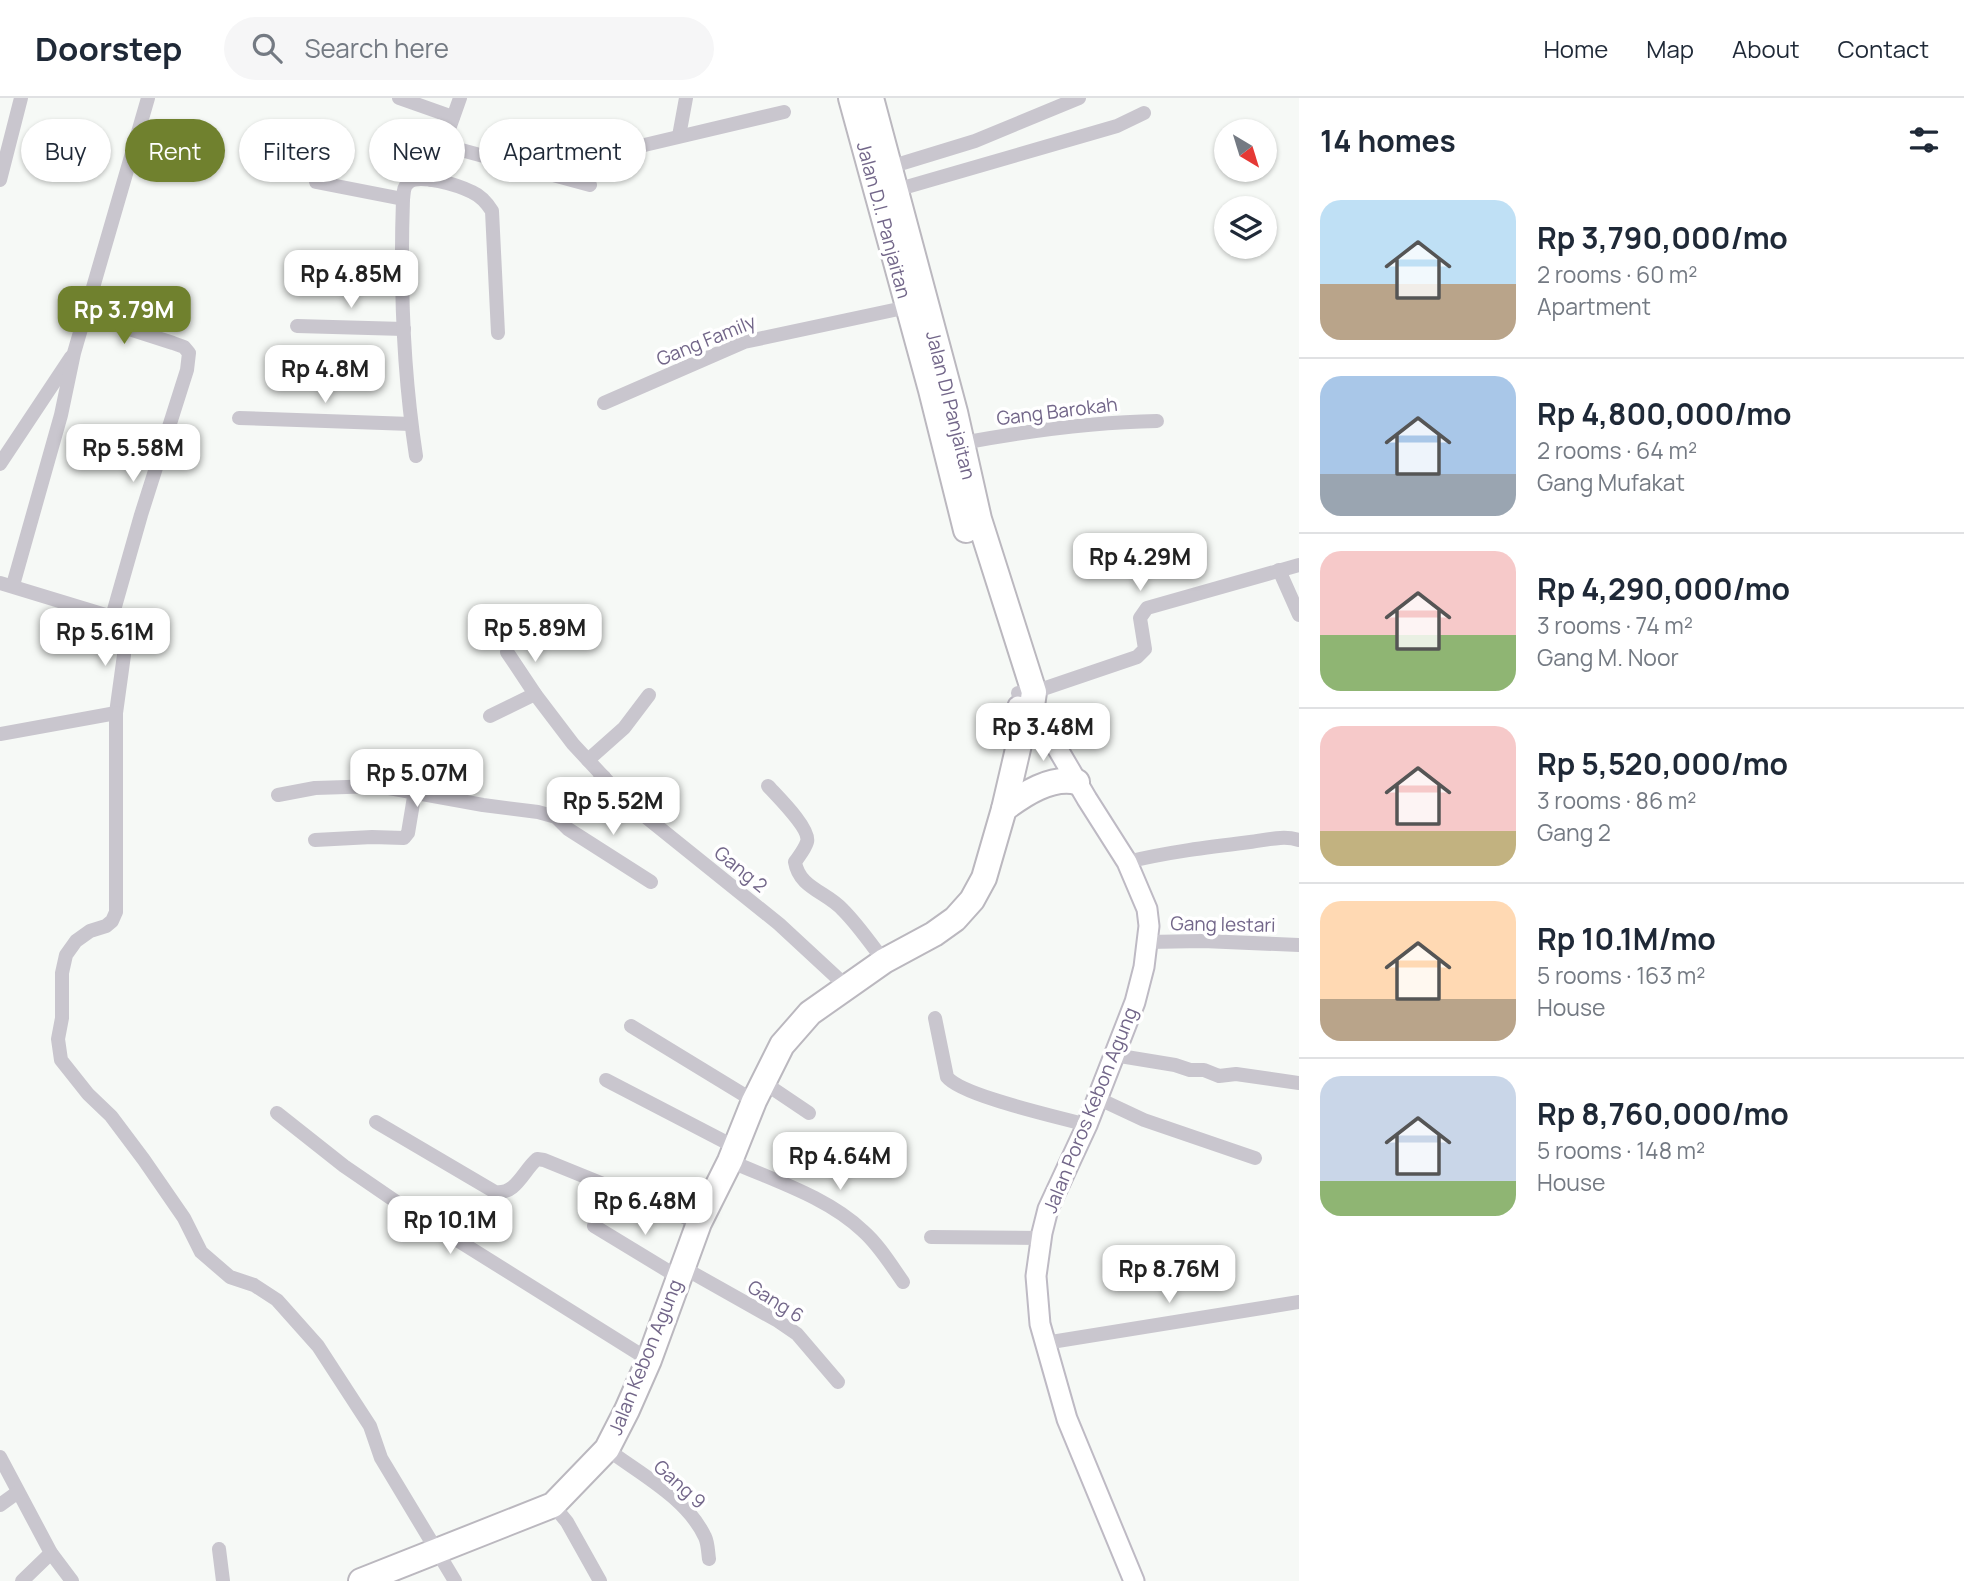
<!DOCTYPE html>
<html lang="en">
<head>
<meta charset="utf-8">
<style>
  body { margin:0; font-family:Manrope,sans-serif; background:#f6f6f7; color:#1f2937; height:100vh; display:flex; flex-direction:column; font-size:26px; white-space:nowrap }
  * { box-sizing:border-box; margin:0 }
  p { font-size:23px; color:#747a83 }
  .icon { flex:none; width:38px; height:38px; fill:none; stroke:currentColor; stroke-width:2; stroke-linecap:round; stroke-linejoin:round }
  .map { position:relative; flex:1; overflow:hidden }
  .panel { display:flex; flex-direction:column; background:#fff; width:665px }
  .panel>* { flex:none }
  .hud { position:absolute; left:21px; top:21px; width:665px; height:63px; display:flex; gap:14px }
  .needle { width:46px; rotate:142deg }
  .controls { position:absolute; left:1214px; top:21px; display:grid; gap:14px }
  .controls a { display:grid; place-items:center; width:63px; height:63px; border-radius:50%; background:#fff; box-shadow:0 2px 5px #0004; font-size:35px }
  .price { position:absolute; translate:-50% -60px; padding:0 16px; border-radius:14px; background:#fff; color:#222; font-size:23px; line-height:46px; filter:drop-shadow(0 2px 4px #0008) }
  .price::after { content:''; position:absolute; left:50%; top:42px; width:21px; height:16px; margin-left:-10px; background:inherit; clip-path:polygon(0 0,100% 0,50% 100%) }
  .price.selected { background:#70812e; color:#fff }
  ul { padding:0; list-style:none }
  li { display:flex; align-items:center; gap:21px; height:175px; padding:0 21px }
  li+li { border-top:2px solid #e0e1e3 }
  li span { display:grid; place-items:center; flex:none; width:196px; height:140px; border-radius:21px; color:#555 }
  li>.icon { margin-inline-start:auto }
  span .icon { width:84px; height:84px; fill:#fffc; stroke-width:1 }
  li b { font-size:30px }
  h2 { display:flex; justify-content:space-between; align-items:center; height:84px; padding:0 21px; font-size:30px }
  .chip { padding:0 24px; border-radius:32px; background:#fff; box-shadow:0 2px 5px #0004; font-size:24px; line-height:63px }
  .chip.selected { background:#70812e; color:#fff }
  header { display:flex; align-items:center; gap:42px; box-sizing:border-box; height:98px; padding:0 35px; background:#fff; border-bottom:2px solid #e0e1e3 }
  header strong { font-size:33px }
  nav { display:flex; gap:38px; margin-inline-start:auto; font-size:24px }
  .search { width:490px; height:63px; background:#f6f6f7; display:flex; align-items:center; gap:18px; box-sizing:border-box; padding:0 24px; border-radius:38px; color:#747a83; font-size:26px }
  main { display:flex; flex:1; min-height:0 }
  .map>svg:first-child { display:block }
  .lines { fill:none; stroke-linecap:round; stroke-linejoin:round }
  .secondary-casing { stroke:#bebac4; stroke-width:23 }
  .highway-casing { stroke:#bbb8bf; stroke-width:28 }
  .street { stroke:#c9c6ce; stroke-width:14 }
  .secondary { stroke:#fff; stroke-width:19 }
  .highway { stroke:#fff; stroke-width:24 }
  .labels { text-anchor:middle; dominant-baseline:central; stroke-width:7; stroke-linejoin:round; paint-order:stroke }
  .street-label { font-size:19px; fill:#726689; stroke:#fff }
</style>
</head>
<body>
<header>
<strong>Doorstep</strong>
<div class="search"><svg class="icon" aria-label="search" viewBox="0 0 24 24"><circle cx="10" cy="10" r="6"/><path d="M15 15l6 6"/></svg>Search here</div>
<nav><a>Home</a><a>Map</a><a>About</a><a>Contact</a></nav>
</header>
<main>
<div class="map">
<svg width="1299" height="1483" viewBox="0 0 1299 1483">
  <rect width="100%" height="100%" fill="#f6f9f6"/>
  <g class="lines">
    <defs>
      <polyline id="secondary" points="1018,608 1032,613 1049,636 1087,701 1127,764 1147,811 1149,828 1144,869 1135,904 1087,1027 1048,1111 1042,1135 1036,1178 1040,1226 1067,1321 1134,1483"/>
      <g id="highway">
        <polyline points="851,0 931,292 966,432"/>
        <path d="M1004 711C1024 696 1051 678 1077 684"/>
        <polyline points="361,1483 553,1407 607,1351 627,1312 649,1262 699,1125 730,1063 754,1003 782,947 810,915 884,863 934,836 955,821 972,802 984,780 1004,711 1021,638 1030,622 1034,594 979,421 955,314 871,0"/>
      </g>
    </defs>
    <use href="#secondary" class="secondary-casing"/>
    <use href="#highway" class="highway-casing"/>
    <g class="street">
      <polyline points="399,0 453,19"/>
      <polyline points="679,38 686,0"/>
      <polyline points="443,47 590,87"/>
      <polyline points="636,49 784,14"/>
      <polyline points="890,69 975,43 1079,0"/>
      <polyline points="0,82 21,0"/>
      <polyline points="431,82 460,0"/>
      <polyline points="316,84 403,101"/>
      <polyline points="896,92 1117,28 1144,15"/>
      <polyline points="86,217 173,245 184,249 189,255 187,272 141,417 112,519"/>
      <polyline points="297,228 404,231"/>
      <polyline points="604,305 744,244 908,209"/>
      <polyline points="239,320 411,326"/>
      <path d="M962 345C1027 333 1091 324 1157 323"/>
      <path d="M416 358C403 273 400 187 403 101 404 95 403 89 408 85 418 74 460 88 472 94 481 98 487 105 492 113L498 235"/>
      <polyline points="0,366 71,259"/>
      <polyline points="1279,472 1299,517"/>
      <polyline points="0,485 112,519 122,540 124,557 116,615 0,636"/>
      <polyline points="13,487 61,317 74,255 148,0"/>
      <polyline points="507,554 535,596 573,646 626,703 779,826 846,888"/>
      <polyline points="1018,595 1034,594 1137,559 1145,551 1140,520 1147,510 1299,467"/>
      <polyline points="116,615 116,814 112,823 106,828 90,833 76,843 66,857 62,875 62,920 58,941 61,962 88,996 111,1018 144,1062 184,1120 201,1154 230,1179 254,1187 277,1202 318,1248 370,1328 381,1360 455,1483"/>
      <polyline points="490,618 535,596"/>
      <polyline points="588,662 624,630 649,597"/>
      <path d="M768 688C777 698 811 731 807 744 805 751 799 758 795 764 799 790 827 794 843 812 858 827 871 846 884 863"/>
      <polyline points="278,697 315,690 378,688 483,707 538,714 556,719 568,731 651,784"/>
      <polyline points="556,719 604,679"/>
      <polyline points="315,742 372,739 404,740 408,735 415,693"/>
      <path d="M1127 764C1168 754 1209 749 1250 744 1266 742 1284 737 1299 742"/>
      <polyline points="1147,844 1203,843 1299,847"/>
      <path d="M935 920 947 979C962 998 1059 1019 1087 1027"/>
      <polyline points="631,928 754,1003"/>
      <polyline points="1114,957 1175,967 1190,972 1204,972 1219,978 1236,976 1299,985"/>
      <polyline points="606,982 735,1049"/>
      <polyline points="763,984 809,1015"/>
      <polyline points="1097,1000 1144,1022 1255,1060"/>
      <polyline points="277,1015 344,1068 398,1105 649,1262"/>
      <path d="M376 1024 495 1094C516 1097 523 1073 537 1061L544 1062 699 1125"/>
      <path d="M730 1063C775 1083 827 1099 863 1133 879 1147 891 1167 903 1184"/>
      <polyline points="594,1128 678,1179"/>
      <polyline points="931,1139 1042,1140"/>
      <polyline points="682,1169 778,1223 797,1236 838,1284"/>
      <polyline points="1045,1245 1299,1204"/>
      <path d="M607 1351C640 1376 687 1400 705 1439 708 1445 708 1454 709 1461"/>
      <polyline points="0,1359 51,1455 72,1483"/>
      <polyline points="0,1407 18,1394"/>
      <polyline points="553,1407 567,1424 600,1483"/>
      <polyline points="219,1451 223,1483"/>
      <polyline points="22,1483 51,1455"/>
    </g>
    <use href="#secondary" class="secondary"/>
    <use href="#highway" class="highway"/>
  </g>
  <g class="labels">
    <g class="street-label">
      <text transform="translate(884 122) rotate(75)">Jalan D.I. Panjaitan</text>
      <text transform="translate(706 242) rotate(-22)">Gang Family</text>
      <text transform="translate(951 307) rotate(76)">Jalan DI Panjaitan</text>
      <text transform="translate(1057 313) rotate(-7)">Gang Barokah</text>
      <text transform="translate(741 771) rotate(39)">Gang 2</text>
      <text transform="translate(1223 826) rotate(1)">Gang lestari</text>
      <text transform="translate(1090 1012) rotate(-68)">Jalan Poros Kebon Agung</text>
      <text transform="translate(776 1203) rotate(32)">Gang 6</text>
      <text transform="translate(645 1259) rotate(-68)">Jalan Kebon Agung</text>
      <text transform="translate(680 1386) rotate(42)">Gang 9</text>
    </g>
  </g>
</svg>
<div class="controls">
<a><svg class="needle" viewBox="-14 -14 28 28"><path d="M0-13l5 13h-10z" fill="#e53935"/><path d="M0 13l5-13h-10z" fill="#747a83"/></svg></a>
<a><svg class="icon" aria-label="layers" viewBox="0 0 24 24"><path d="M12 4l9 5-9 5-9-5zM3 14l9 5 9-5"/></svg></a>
</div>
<b class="price" style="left:351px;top:212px">Rp 4.85M</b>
<b class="price selected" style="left:124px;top:248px">Rp 3.79M</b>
<b class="price" style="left:325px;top:307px">Rp 4.8M</b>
<b class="price" style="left:133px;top:386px">Rp 5.58M</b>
<b class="price" style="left:1140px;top:495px">Rp 4.29M</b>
<b class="price" style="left:535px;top:566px">Rp 5.89M</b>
<b class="price" style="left:105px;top:570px">Rp 5.61M</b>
<b class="price" style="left:1043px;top:665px">Rp 3.48M</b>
<b class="price" style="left:417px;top:711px">Rp 5.07M</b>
<b class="price" style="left:613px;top:739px">Rp 5.52M</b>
<b class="price" style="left:840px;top:1094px">Rp 4.64M</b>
<b class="price" style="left:645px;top:1139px">Rp 6.48M</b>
<b class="price" style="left:450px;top:1158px">Rp 10.1M</b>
<b class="price" style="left:1169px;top:1207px">Rp 8.76M</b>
<div class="hud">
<a class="chip">Buy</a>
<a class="chip selected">Rent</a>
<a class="chip">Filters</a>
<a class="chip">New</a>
<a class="chip">Apartment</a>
</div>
</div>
<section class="panel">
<h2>14 homes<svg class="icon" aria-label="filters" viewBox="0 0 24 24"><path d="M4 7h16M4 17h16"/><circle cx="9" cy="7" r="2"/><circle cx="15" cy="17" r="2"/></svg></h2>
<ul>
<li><span style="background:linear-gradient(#bfe0f5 60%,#b9a48a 0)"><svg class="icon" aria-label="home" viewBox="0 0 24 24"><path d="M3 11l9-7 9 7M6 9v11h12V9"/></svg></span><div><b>Rp 3,790,000/mo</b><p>2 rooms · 60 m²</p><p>Apartment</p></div></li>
<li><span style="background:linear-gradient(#a9c7e8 70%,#9aa5b1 0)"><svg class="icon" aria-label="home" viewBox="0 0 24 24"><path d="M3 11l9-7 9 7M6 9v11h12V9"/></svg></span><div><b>Rp 4,800,000/mo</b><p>2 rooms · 64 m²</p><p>Gang Mufakat</p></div></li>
<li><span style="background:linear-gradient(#f6c9c9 60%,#8fb573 0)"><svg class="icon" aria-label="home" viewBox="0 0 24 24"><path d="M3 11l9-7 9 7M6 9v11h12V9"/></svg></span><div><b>Rp 4,290,000/mo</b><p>3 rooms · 74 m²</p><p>Gang M. Noor</p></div></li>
<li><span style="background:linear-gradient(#f6c9c9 75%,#c2b280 0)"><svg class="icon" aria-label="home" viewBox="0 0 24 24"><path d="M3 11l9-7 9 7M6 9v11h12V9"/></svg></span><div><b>Rp 5,520,000/mo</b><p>3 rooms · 86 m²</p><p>Gang 2</p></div></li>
<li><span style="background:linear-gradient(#ffd9b3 70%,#b9a48a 0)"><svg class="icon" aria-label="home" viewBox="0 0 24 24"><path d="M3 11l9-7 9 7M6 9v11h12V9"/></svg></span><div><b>Rp 10.1M/mo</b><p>5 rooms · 163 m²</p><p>House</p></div></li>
<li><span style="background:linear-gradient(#c9d6e8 75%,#8fb573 0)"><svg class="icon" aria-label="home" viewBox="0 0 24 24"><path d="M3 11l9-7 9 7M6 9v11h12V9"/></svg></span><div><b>Rp 8,760,000/mo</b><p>5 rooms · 148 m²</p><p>House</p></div></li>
</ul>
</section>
</main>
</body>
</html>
